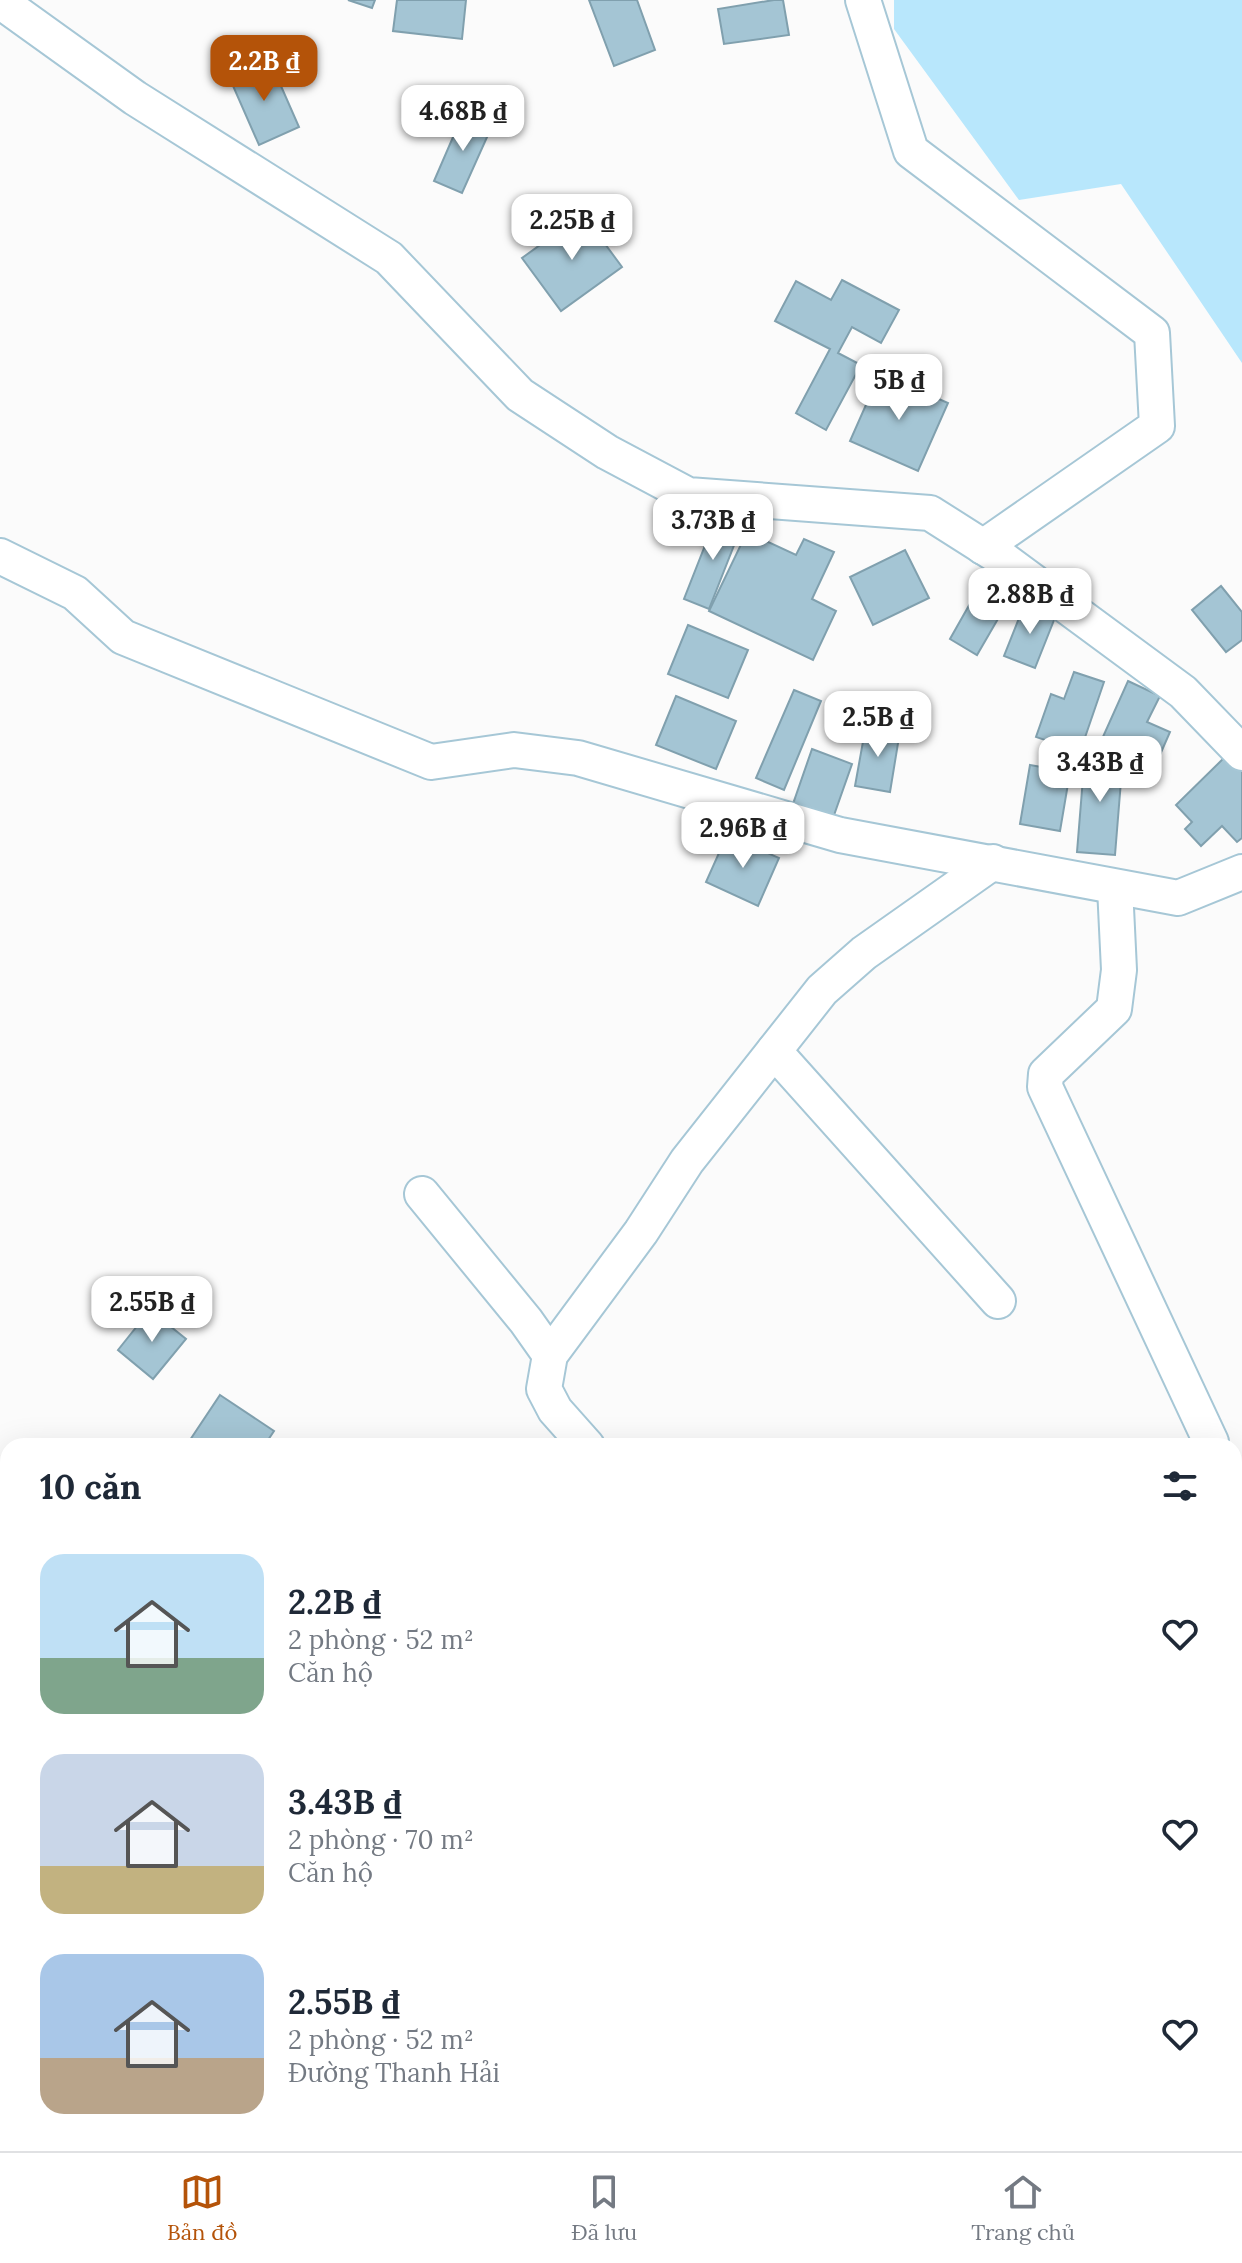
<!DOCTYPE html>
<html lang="vi">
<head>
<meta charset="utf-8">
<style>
  body { margin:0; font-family:Lora,serif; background:#f2f2f3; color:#1f2937; height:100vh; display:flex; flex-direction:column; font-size:30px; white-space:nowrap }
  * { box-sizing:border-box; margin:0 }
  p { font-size:26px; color:#747a83 }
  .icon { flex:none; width:44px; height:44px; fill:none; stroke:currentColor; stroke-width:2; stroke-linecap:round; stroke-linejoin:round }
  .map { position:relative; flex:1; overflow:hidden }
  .details { position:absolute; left:0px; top:1438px; width:1242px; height:714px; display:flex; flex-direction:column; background:#fff; border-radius:24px 24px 0 0; box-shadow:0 8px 32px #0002 }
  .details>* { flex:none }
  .price { position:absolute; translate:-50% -68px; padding:0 18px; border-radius:16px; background:#fff; color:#222; font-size:26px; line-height:52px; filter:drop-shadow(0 2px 4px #0008) }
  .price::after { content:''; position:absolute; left:50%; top:48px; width:24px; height:18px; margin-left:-12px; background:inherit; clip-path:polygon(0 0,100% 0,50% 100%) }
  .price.selected { background:#b45309; color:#fff }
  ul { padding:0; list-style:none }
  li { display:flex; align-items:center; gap:24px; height:200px; padding:0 40px }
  li span { display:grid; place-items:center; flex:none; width:224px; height:160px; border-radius:24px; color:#555 }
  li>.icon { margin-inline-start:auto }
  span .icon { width:96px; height:96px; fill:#fffc; stroke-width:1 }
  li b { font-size:34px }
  h2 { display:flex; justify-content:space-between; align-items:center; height:96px; padding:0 40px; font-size:34px }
  .tab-bar { display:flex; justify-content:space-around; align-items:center; height:112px; border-top:2px solid #e0e1e3; background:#fff; font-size:22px; color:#747a83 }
  .tab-bar a { display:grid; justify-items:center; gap:4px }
  .tab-bar .selected { color:#b45309 }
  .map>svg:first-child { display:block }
  .green { fill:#b8e7fc }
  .building { fill:#a4c5d4; stroke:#80a0ae; stroke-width:2 }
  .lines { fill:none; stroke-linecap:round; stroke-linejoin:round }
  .minor-casing { stroke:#a6c7d6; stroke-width:38 }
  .minor { stroke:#fff; stroke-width:34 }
</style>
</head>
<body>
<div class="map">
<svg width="1242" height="2151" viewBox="0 0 1242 2151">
  <rect width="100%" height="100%" fill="#fbfbfb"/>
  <polygon class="green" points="894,0 1242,0 1242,363 1121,184 1019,200 894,29"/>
  <g class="building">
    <polygon points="348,0 375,0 372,8"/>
    <polygon points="397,0 466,0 462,39 393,31"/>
    <polygon points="589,0 637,0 655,50 614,66"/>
    <polygon points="774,0 783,0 789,35 724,44 718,9"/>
    <polygon points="270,61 299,127 259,145 230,79"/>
    <polygon points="463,114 492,126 462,193 434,181"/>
    <polygon points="583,214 622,267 561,311 522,258"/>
    <polygon points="842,280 899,310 881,343 852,327 838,353 861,365 826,430 796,413 830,349 775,321 796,281 831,300"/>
    <polygon points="880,373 948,403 918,471 850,441"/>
    <polygon points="717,515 742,525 709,609 684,599"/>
    <polygon points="747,532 796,555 804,539 834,552 812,599 836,611 813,660 709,611"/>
    <polygon points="905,550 929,598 873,625 850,577"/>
    <polygon points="989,570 1017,586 977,655 950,639"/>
    <polygon points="1221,586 1242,612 1242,640 1226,652 1192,610"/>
    <polygon points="1025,603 1056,615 1035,668 1004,656"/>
    <polygon points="688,625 748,650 728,698 668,674"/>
    <polygon points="1074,672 1104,682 1080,752 1036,737 1051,694 1064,699"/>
    <polygon points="1128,681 1160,696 1147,722 1170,732 1156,764 1102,739"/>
    <polygon points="794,690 821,701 784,790 756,778"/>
    <polygon points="676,696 736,721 716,769 656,745"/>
    <polygon points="866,725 900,731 890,792 855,786"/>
    <polygon points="812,749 852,764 833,818 793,804"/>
    <polygon points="1085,753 1123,756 1115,855 1077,852"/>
    <polygon points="1228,754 1242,768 1242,838 1237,842 1222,826 1201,846 1185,829 1192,822 1176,805"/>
    <polygon points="1030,765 1070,772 1060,831 1020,824"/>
    <polygon points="727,835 779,858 758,906 706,882"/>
    <polygon points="150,1310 186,1339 153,1379 118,1350"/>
    <polygon points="220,1395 274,1431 264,1446 186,1446"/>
    <polygon points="0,1719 8,1722 8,1762 0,1783"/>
  </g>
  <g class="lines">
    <defs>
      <g id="minor">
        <polyline points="863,0 911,151 1152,333 1157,426 983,547"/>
        <polyline points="0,1 135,98 389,258 520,395 607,452 688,495 930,513 1004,560 1183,692 1242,753"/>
        <polyline points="0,556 75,593 123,637 431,762 514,750 578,758 840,835 1178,898 1242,872"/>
        <polyline points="1115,887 1119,970 1114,1009 1046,1074 1045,1087 1211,1442"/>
        <polyline points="774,1051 998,1301"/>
        <polyline points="422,1194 526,1321 550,1355"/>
        <polyline points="587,1446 555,1410 544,1389 550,1355 641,1232 687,1161 822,990 864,953 993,862"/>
        <polyline points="0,1547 8,1551"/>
        <polyline points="1234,1726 1242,1726"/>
      </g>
    </defs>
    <use href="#minor" class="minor-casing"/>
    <use href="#minor" class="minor"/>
  </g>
</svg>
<b class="price selected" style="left:264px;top:103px">2.2B ₫</b>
<b class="price" style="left:463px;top:153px">4.68B ₫</b>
<b class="price" style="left:572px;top:262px">2.25B ₫</b>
<b class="price" style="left:899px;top:422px">5B ₫</b>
<b class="price" style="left:713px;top:562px">3.73B ₫</b>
<b class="price" style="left:1030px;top:636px">2.88B ₫</b>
<b class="price" style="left:878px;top:759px">2.5B ₫</b>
<b class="price" style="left:1100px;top:804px">3.43B ₫</b>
<b class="price" style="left:743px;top:870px">2.96B ₫</b>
<b class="price" style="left:152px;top:1344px">2.55B ₫</b>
<section class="details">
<h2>10 căn<svg class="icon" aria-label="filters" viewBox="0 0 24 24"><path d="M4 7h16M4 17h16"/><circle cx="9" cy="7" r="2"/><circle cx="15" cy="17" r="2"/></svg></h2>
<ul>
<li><span style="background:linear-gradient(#bfe0f5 65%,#7fa58c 0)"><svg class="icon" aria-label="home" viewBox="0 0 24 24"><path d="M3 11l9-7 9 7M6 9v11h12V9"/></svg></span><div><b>2.2B ₫</b><p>2 phòng · 52 m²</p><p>Căn hộ</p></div><svg class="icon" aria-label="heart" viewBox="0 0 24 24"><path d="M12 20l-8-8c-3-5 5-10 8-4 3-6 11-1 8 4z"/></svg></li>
<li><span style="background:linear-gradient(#c9d6e8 70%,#c2b280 0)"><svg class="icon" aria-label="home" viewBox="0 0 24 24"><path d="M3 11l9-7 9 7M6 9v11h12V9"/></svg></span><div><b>3.43B ₫</b><p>2 phòng · 70 m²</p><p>Căn hộ</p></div><svg class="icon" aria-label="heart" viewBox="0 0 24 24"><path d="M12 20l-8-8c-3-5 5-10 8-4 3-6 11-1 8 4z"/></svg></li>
<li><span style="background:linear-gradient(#a9c7e8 65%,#b9a48a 0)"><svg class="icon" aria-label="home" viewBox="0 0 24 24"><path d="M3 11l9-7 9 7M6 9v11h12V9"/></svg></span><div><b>2.55B ₫</b><p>2 phòng · 52 m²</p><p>Đường Thanh Hải</p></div><svg class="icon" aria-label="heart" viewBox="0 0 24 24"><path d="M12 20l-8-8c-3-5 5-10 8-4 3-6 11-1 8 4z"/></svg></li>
</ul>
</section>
</div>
<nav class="tab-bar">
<a class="selected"><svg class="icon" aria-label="map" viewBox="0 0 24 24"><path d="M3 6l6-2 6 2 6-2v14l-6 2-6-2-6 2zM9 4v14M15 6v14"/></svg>Bản đồ</a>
<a><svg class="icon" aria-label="saved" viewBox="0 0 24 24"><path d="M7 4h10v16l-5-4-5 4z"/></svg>Đã lưu</a>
<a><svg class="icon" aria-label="home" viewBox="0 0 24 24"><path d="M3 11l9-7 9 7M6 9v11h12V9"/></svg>Trang chủ</a>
</nav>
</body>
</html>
